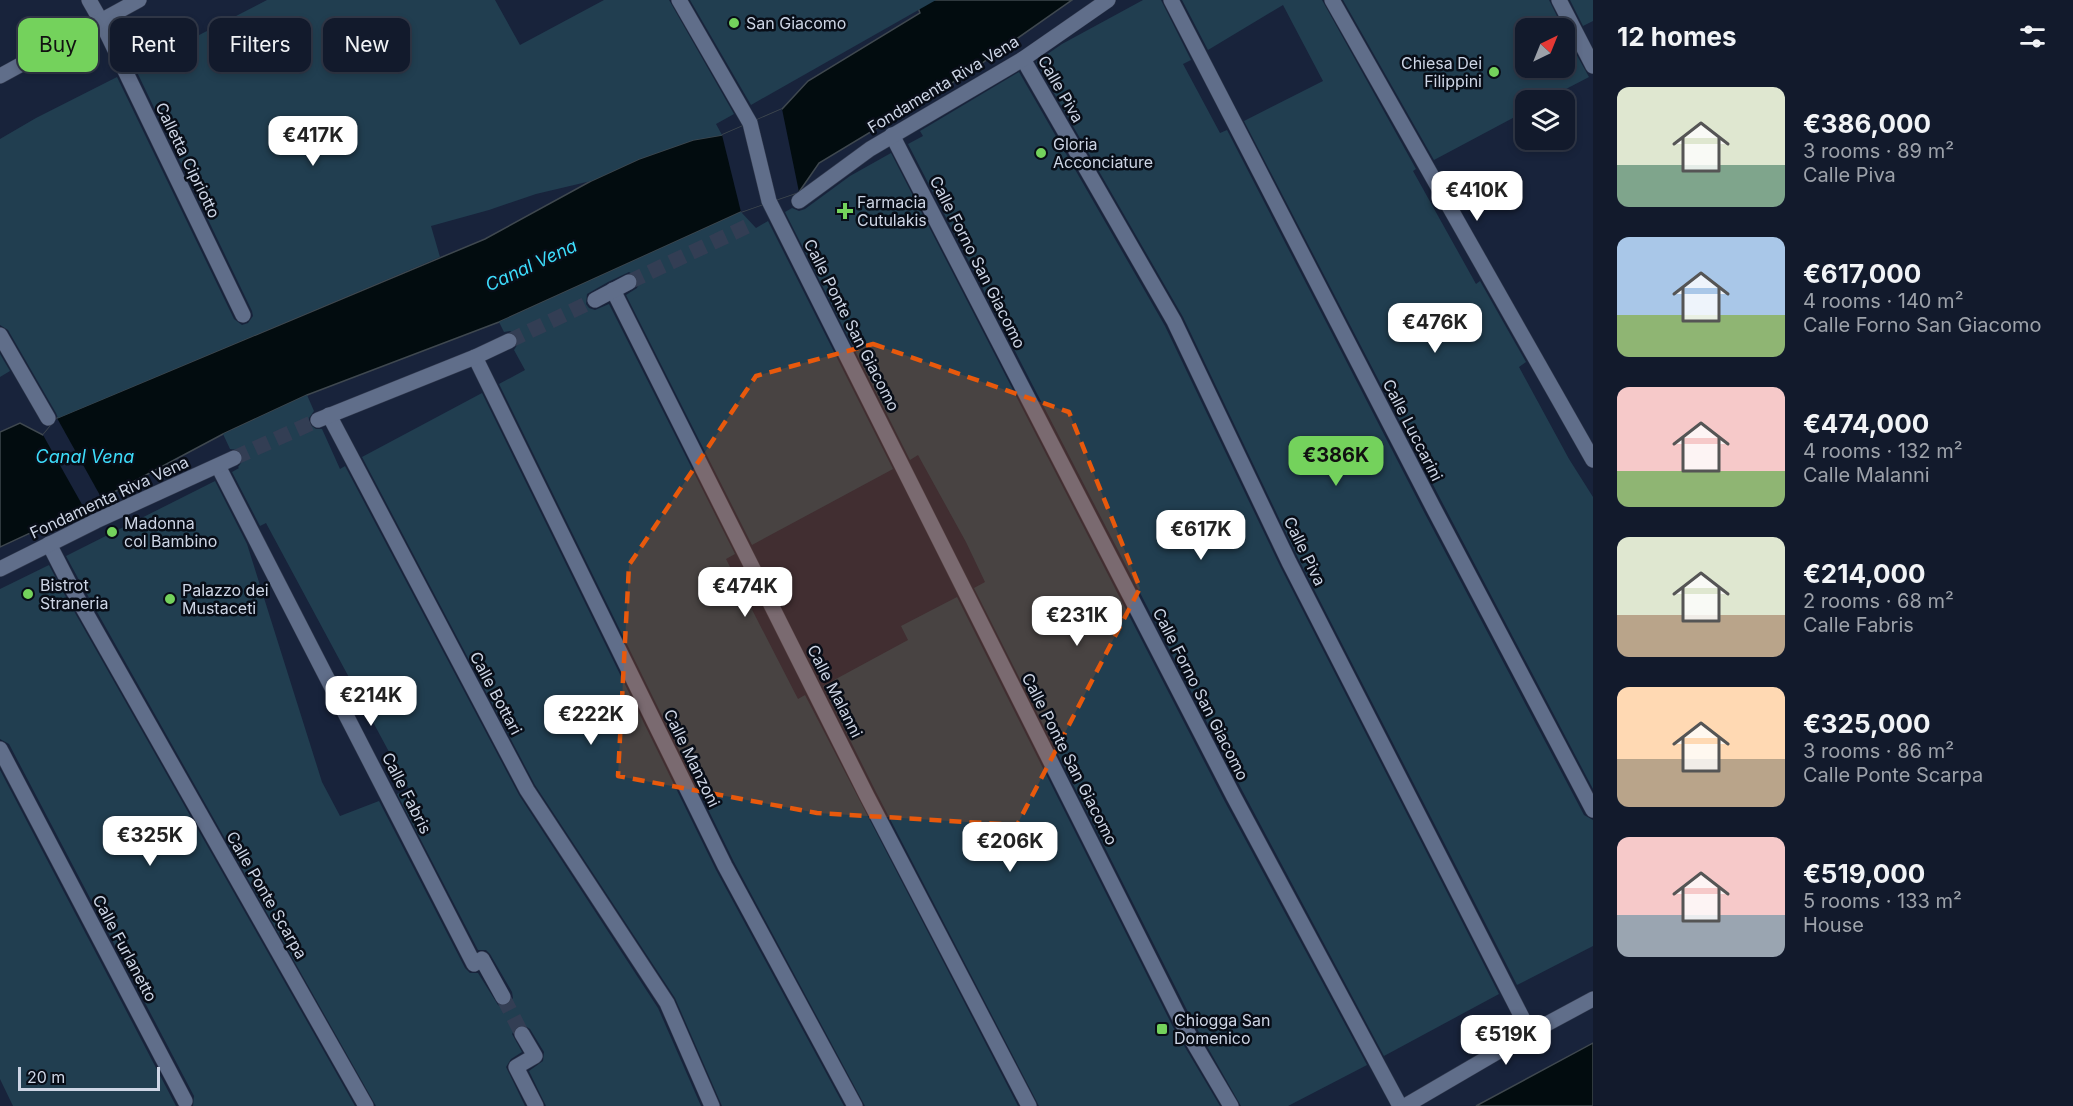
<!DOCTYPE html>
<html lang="en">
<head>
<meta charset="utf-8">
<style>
  body { margin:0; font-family:Inter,sans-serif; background:#1b2334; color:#f1f3f6; height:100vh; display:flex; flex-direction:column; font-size:22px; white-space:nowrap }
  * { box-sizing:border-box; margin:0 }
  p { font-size:20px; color:#9ca1a9 }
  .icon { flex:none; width:33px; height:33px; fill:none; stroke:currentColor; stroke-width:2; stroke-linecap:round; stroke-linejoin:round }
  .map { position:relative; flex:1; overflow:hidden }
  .side { display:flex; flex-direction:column; background:#121a2c; width:480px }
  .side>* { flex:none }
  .guide { position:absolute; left:18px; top:18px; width:570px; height:54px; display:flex; gap:12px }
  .needle { width:39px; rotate:43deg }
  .controls { position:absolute; left:1515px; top:18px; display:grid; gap:12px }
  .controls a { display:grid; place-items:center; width:60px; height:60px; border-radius:12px; background:#121a2c; box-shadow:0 3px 9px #0003,0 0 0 2px #313848; font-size:30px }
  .scale { position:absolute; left:18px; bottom:15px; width:142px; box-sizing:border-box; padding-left:6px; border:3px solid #cdd5e5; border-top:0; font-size:16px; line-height:21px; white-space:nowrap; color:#cdd5e5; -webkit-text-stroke:4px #080d17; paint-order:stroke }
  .price { position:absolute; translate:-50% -51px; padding:0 14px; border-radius:12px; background:#fff; color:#222; font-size:20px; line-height:39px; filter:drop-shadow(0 2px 3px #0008) }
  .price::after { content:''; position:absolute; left:50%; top:36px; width:18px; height:14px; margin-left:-9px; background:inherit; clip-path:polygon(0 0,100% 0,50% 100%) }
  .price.active { background:#74d25c; color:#111 }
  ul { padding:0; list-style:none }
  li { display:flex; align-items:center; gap:18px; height:150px; padding:0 24px }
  li span { display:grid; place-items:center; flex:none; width:168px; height:120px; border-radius:12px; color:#555 }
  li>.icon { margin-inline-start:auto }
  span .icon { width:72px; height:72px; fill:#fffc; stroke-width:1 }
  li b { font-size:26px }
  h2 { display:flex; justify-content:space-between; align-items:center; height:72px; padding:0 24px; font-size:26px }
  .chip { padding:0 21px; border-radius:12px; background:#121a2c; box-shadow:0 3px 9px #0003,0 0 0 2px #313848; font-size:21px; line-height:54px }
  .chip.active { background:#74d25c; color:#111 }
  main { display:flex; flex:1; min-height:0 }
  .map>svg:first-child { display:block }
  .water { fill:#020c0f; stroke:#3f484f; stroke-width:1.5 }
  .pier { fill:#18233b }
  .building { fill:#213e50 }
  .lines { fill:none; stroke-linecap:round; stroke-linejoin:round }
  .street-tunnel { stroke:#333e54; stroke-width:15; stroke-dasharray:15 8; stroke-linecap:butt }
  .street-casing { stroke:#343c50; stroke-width:16 }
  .secondary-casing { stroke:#343c50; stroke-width:16 }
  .street { stroke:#606e8a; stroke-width:15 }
  .secondary { stroke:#606e8a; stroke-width:15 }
  .marked { fill:#e8590c; fill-opacity:0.2; stroke:#e8590c; stroke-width:4.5; stroke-dasharray:12 8; stroke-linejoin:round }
  .poi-dot { fill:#74d25c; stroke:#080d17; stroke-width:2 }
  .labels { text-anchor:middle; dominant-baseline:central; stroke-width:5; stroke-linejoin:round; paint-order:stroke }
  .poi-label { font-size:16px; fill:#cdd5e5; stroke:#080d17; text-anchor:start }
  .street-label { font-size:16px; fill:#cdd5e5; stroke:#080d17 }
  .water-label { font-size:18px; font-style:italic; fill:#3dddfb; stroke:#080d17 }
</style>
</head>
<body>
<main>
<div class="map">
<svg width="1593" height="1106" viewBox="0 0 1593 1106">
  <rect width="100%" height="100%" fill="#18233b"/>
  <g class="water">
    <polygon points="915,0 1072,0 965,75 819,163 799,192 741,212 499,322 307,395 223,434 84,508 0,547 0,432 20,423 43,435 57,418 485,239 591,181 639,159 693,140 722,135 782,109 808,81 920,13"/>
    <polygon points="1593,1043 1593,1106 1476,1106"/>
  </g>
  <g class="pier">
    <polygon points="782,109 799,192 741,212 722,135"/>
    <polygon points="57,418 102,499 84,508 43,435"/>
  </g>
  <g class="building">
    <polygon points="267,0 495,0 520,45 604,0 669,0 734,114 716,124 722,135 693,140 639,159 591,181 536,194 489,210 431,226 440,257 58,418 56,413 8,330 0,325 0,139 36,118 117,77 234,319 242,325 248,323 253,316 252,311 135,68"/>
    <polygon points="690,0 936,0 751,105"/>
    <polygon points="1143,0 1161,0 1191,60 1183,64 1220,133 1227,130 1424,512 1584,815 1593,820 1593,946 1517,985 1298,558 1183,317 1036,62 1062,44"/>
    <polygon points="1182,0 1322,0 1416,169 1413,171 1476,284 1480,281 1526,362 1519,367 1569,459 1593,497 1593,789 1442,502 1244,121 1323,81 1283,5 1208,50"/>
    <polygon points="1343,0 1549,0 1563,28 1526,28 1526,68 1564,68 1564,32 1589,77 1545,100 1526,100 1526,111 1434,160"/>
    <polygon points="1570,0 1593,0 1593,21 1583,26"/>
    <polygon points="1019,72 1165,326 1280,566 1499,994 1384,1056 1243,792 908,144 923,136 920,131"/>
    <polygon points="891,153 1225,802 1367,1065 1288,1106 1241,1106 1191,1018 974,588 985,582 966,542 918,455 910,460 785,212 792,208 799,211 805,209 850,176"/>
    <polygon points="741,212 756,228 768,221 893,469 752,545 626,295 637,288 639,282 637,277 629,272 608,282 587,294 586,304 589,308 595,310 609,304 735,554 726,559 798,699 805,695 1018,1106 865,1106 734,862 499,384 525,370 514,350 519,342 518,336 510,331 504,332 499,322"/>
    <polygon points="0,354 10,371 0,377"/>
    <polygon points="482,393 716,870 844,1106 722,1106 675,998 535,785 362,457"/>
    <polygon points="307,395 314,411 309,418 309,424 316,429 322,429 340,469 345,466 519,795 658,1008 701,1106 546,1106 529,1071 543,1061 544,1052 530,1029 522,1024 517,1026 512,1034 522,1052 511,1059 506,1067 525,1106 376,1106 79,580 66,556 215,481 247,544 322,782 340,816 379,801 465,968 470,973 478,973 498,1005 502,1007 508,1005 513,998 512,992 490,954 486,950 478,950 397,794 409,789 266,523 260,526 232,472 239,468 238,467 244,459 243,455 239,450 230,449 223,434"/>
    <polygon points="49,565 62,590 355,1106 193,1106 194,1096 9,744 0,739 0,589"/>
    <polygon points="957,597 1173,1027 1220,1106 1039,1106 876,792 823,686 908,640 901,626"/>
    <polygon points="0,770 176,1106 177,1106 13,1106 0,1079"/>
  </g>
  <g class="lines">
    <g class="street-tunnel">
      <polyline points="629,282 752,224"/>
      <polyline points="509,341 595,300"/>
      <polyline points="234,458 318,420"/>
      <polyline points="503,997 522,1034"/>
    </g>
    <defs>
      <g id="street">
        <polyline points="89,0 101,21 243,315"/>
        <polyline points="1171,0 1433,507 1593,810"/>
        <polyline points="1332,0 1593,460"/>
        <polyline points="1559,0 1593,66"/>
        <polyline points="1023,59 1174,321 1289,562 1530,1033"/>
        <polyline points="892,135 1234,797 1400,1106"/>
        <polyline points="799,201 870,149 1023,59 1108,0"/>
        <polyline points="613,290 867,796 1029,1106"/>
        <polyline points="595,300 629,282"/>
        <polyline points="0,335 48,418"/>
        <polyline points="475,357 725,866 855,1106"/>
        <polyline points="329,415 527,790 667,1003 712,1106"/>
        <polyline points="318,420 475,357 509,341"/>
        <polyline points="218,466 474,964 482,959 503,997"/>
        <polyline points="49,544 70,585 366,1106"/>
        <polyline points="0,569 96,521 234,458"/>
        <polyline points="0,749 185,1101"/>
        <polyline points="522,1034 535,1056 516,1067 536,1106"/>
        <polyline points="1405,1106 1530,1033 1593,999"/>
      </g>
      <g id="secondary">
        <polyline points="679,0 750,123 769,201 1182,1023 1231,1106"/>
        <polyline points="0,76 139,0"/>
      </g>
    </defs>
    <use href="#street" class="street-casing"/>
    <use href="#secondary" class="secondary-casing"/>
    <use href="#street" class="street"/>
    <use href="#secondary" class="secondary"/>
  </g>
  <path class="marked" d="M873 344 1069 412 1140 588 1017 825 817 813 618 776 629 565 756 376Z"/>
  <g class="poi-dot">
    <circle cx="734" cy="23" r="6"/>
    <circle cx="1494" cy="72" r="6"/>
    <circle cx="1041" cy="153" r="6"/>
    <path d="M842 202h6v6h6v6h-6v6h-6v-6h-6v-6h6z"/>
    <circle cx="112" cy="532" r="6"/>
    <circle cx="28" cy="594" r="6"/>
    <circle cx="170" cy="599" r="6"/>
    <rect x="1156" y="1023" width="12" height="12" rx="3"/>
  </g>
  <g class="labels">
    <g class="poi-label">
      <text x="746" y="23">San Giacomo</text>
      <text x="1482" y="63" text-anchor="end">Chiesa Dei<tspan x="1482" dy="18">Filippini</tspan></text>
      <text x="1053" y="144">Gloria<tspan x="1053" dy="18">Acconciature</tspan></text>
      <text x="857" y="202">Farmacia<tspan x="857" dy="18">Cutulakis</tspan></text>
      <text x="124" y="523">Madonna<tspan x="124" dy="18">col Bambino</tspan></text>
      <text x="40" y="585">Bistrot<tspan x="40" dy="18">Straneria</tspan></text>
      <text x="182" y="590">Palazzo dei<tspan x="182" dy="18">Mustaceti</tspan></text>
      <text x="1174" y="1020">Chiogga San<tspan x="1174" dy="18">Domenico</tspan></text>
    </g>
    <g class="street-label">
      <text transform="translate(943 84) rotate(-31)">Fondamenta Riva Vena</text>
      <text transform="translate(1061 89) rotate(60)">Calle Piva</text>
      <text transform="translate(188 160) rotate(64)">Calletta Cipriotto</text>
      <text transform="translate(978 262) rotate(63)">Calle Forno San Giacomo</text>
      <text transform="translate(852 325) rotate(63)">Calle Ponte San Giacomo</text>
      <text transform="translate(1413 430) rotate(63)">Calle Luccarini</text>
      <text transform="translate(109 497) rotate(-25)">Fondamenta Riva Vena</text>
      <text transform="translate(1305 551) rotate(64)">Calle Piva</text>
      <text transform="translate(835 691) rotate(63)">Calle Malanni</text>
      <text transform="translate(496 693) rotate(62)">Calle Bottari</text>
      <text transform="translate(1201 694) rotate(63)">Calle Forno San Giacomo</text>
      <text transform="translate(692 758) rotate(64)">Calle Manzoni</text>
      <text transform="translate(1070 759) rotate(63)">Calle Ponte San Giacomo</text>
      <text transform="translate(407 793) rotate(63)">Calle Fabris</text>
      <text transform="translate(267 895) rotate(60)">Calle Ponte Scarpa</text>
      <text transform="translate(125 948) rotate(62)">Calle Furlanetto</text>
    </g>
    <g class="water-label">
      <text transform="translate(531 265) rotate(-25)">Canal Vena</text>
      <text x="85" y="456">Canal Vena</text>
    </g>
  </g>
</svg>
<div class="controls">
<a><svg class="needle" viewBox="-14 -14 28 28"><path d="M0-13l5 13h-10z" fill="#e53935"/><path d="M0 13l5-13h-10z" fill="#9ca1a9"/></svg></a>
<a><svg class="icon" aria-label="layers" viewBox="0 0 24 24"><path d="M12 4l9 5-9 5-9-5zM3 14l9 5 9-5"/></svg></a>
</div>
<div class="scale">20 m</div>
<b class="price" style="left:313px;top:167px">€417K</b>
<b class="price" style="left:1477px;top:222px">€410K</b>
<b class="price" style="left:1435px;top:354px">€476K</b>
<b class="price active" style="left:1336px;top:487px">€386K</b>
<b class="price" style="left:1201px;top:561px">€617K</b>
<b class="price" style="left:745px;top:618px">€474K</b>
<b class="price" style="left:1077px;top:647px">€231K</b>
<b class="price" style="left:371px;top:727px">€214K</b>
<b class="price" style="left:591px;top:746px">€222K</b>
<b class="price" style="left:150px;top:867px">€325K</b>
<b class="price" style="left:1010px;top:873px">€206K</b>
<b class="price" style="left:1506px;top:1066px">€519K</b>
<div class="guide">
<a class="chip active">Buy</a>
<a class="chip">Rent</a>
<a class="chip">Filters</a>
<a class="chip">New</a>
</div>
</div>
<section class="side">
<h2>12 homes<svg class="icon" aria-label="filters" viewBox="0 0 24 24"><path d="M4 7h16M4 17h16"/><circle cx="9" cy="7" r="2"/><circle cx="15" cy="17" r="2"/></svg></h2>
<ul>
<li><span style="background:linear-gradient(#dfe7d0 65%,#7fa58c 0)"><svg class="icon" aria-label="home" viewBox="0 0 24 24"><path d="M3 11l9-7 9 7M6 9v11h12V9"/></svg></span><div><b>€386,000</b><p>3 rooms · 89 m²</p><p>Calle Piva</p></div></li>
<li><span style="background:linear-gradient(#a9c7e8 65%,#8fb573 0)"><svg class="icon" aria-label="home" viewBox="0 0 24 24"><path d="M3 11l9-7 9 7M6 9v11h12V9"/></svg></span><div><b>€617,000</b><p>4 rooms · 140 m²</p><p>Calle Forno San Giacomo</p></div></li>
<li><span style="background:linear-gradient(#f6c9c9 70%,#8fb573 0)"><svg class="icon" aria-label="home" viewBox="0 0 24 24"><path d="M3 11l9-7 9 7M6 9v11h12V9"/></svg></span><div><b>€474,000</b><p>4 rooms · 132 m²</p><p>Calle Malanni</p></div></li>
<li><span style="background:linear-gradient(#dfe7d0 65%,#b9a48a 0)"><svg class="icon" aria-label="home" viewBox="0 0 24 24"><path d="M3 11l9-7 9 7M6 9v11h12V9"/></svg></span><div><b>€214,000</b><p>2 rooms · 68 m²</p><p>Calle Fabris</p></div></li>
<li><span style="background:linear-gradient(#ffd9b3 60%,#b9a48a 0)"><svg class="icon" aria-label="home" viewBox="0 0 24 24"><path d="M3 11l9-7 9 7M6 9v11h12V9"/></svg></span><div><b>€325,000</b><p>3 rooms · 86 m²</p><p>Calle Ponte Scarpa</p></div></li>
<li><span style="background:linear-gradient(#f6c9c9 65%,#9aa5b1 0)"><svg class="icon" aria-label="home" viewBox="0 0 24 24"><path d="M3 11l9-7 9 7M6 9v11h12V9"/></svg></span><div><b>€519,000</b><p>5 rooms · 133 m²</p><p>House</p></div></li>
</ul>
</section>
</main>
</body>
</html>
